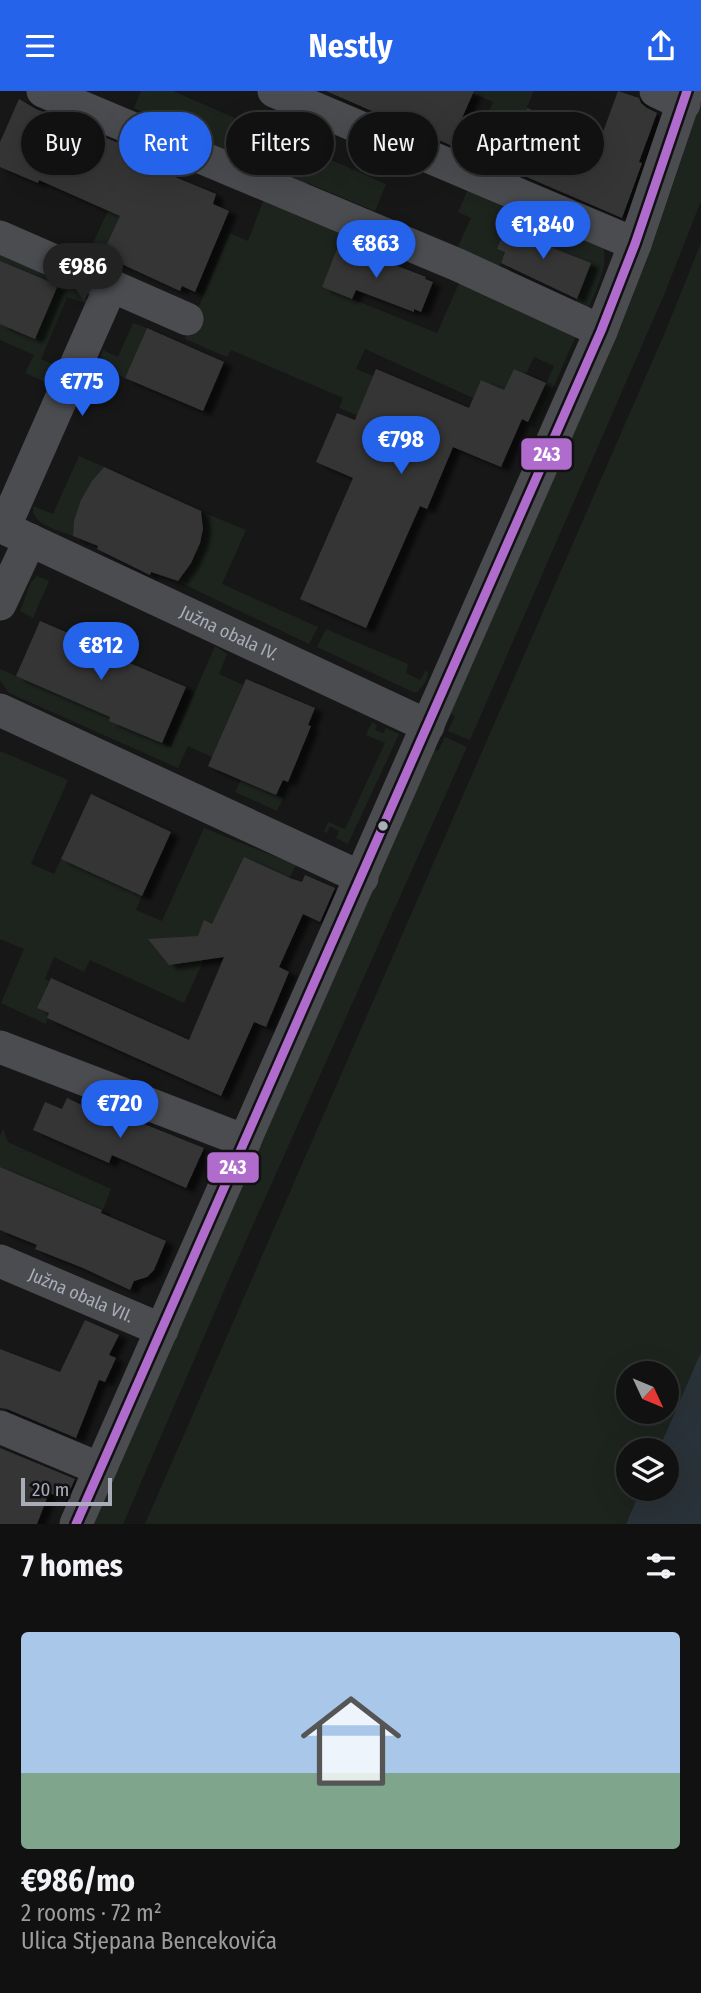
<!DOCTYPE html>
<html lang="en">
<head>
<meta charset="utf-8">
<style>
  body { margin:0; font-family:"Fira Sans Condensed",sans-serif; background:#1a1a1a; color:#f1f3f6; height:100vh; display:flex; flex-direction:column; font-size:26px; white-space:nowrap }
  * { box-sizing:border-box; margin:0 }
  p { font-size:23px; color:#9c9d9f }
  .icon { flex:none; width:38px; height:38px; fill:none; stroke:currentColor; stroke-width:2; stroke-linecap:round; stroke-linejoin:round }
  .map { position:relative; height:1433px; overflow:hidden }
  .sheet { display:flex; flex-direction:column; background:#111; flex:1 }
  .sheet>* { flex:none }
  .banner { position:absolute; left:21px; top:21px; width:660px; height:63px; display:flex; gap:14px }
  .needle { width:46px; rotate:134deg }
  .controls { position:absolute; left:616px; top:1270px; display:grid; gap:14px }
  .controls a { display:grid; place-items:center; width:63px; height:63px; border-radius:50%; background:#111; box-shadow:0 7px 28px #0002,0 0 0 2px #303131; font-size:35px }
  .scale { position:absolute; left:21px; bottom:18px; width:91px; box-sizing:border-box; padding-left:7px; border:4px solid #a8adb8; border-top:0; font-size:19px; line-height:24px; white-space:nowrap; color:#a8adb8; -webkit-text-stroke:5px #111113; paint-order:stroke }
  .price { position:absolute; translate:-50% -60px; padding:0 16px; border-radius:24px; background:#2563eb; color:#fff; font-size:23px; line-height:46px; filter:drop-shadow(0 2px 4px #0008) }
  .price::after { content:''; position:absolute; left:50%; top:42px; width:21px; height:16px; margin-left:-10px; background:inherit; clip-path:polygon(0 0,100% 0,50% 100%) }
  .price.active { background:#222; color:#fff }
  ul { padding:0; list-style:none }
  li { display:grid; align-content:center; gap:14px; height:371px; padding:0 21px }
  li+li { border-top:2px solid #303131 }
  li span { display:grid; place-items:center; height:217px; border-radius:7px; color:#555 }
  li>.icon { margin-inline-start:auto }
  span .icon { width:126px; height:126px; fill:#fffc; stroke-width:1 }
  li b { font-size:30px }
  h2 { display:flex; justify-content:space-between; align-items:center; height:84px; padding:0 21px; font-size:30px }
  .chip { padding:0 24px; border-radius:32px; background:#111; box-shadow:0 7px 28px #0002,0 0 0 2px #303131; font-size:24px; line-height:63px }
  .chip.active { background:#2563eb; color:#fff }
  header { display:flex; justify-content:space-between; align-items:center; height:91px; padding:0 21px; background:#2563eb; color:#fff; font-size:32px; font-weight:700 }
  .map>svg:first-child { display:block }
  .green { fill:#1d241e; fill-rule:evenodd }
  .water { fill:#2a3239 }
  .building { fill:#353536; filter:url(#shadow) }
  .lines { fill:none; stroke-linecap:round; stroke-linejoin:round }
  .minor { stroke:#4b4c50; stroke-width:33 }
  .bus-1-casing { stroke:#111113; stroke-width:14 }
  .bus-1 { stroke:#b06ccc; stroke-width:9 }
  .bus-dot { fill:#a8adb8; stroke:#111113; stroke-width:2.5 }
  .labels { text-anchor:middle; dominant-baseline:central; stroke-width:5; stroke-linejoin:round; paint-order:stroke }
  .street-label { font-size:18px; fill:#a8adb8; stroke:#111113 }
  .line-badge { stroke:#111113; stroke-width:2.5 }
  .badge-label { font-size:19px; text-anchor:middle; font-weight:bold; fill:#fff }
</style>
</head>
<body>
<header><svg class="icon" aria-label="menu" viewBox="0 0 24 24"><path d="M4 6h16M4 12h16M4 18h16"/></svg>Nestly<svg class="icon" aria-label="share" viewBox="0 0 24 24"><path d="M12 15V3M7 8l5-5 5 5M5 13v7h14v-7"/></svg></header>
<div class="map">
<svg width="701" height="1433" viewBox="0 0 701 1433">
  <defs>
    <filter id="shadow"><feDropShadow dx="8" dy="4.5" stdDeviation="2" flood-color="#0009"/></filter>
  </defs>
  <rect width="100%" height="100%" fill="#171717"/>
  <g class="green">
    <polygon points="141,0 173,0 386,93 375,120 308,92 305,97 143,26 145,22 134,17"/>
    <polygon points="468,0 534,0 501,75 471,62 493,11"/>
    <polygon points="701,10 701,110 664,204 470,649 448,640 455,625 450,622 636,192 670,102"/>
    <polygon points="470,94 513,113 497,158 505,161 497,182 455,162 471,127 458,121"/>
    <polygon points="264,108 373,154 368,167 338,155 322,196 437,242 461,188 577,242 537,334 529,331 554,275 534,266 526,283 514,278 500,309 496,307 500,297 481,289 473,307 365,258 356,278 373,285 360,318 413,341 450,362 339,317 343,307 231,259 227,266 185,248 230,142 248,150"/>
    <polygon points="108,120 149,138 102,164 98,169 87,165"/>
    <path d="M539 124 603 154C609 176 596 198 588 218L575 213 591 172 538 151 531 142Z"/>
    <path d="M701 152V1261L658 1360H628V1398H641L626 1433H145L666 239ZM628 1283H667V1321H628Z"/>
    <path d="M0 161 79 196 85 204 88 213 67 206 41 268 61 277C57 285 52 288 43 290L25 282 34 264 0 249V233L58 194 0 170Z"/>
    <polygon points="133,232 147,237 125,287 106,278 101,265 103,259 118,266"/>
    <path d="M79 365 104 376C86 397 75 418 73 445 58 439 31 434 33 415L53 423Z"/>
    <polygon points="205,422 246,439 222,493 318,536 309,553 173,488"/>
    <polygon points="37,485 49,490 33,527 20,520 31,491"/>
    <polygon points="110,533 138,546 127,570 132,573 109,629 171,656 215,555 227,563 219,583 243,594 212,666 188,655 178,677 9,602 0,590 0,578 75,611"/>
    <path d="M326 538 408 573 406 582 420 589 426 579 428 582C427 590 422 598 415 602L317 556Z"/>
    <polygon points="372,631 377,634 375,639 383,642 386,637 399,643 348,753 336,747 339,740 330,735 327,742 324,741 328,731 345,738 385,652 366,644"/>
    <polygon points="445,646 467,656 236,1172 123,1433 91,1433 434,659 438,660"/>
    <polygon points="0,660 68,689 31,773 54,783 61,768 142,805 136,819 162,830 204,737 296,774 271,826 235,841 204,830 213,849 184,912 90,869 84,881 54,866 45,888 49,890 37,917 49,922 46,933 1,912 24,858 0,848"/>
    <polygon points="241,689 283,707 277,720 235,701"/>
    <polygon points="3,1038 8,1051 111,1098 103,1119 0,1076 0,1045"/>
  </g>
  <polygon class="water" points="701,1261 701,1433 626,1433 641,1398 667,1398 667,1360 658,1360"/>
  <g class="building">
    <polygon points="326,0 474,0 450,54"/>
    <polygon points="618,0 639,7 641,12 647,17 657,22 639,71 642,72 622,127 501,75 527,17 581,39 582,33 603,41"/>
    <polygon points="19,8 36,18 128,56 124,65 216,103 213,113 229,120 195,201 182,195 180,200 102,164 120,125 39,89 38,92 0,76 0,51"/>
    <polygon points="507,132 540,145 538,151 591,172 577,208 501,172 505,161 497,158"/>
    <polygon points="338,155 368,167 369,164 426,186 425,188 433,191 421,221 414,218 414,221 356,199 352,208 322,196"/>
    <polygon points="0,170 58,194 35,248 0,233"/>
    <polygon points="147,237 224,271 203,320 125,287"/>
    <polygon points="376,278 469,317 481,289 504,299 514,278 546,292 528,331 522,328 501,376 453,356 427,418 420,415 366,537 300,508 353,387 316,371 337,322 355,329"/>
    <polygon points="104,376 201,420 203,438 200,452 191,472 178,490 151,481 150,484 97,458 98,455 73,445 74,430 81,409 92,390"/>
    <polygon points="40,530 94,553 92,556 186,596 162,652 109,630 110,626 16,585"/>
    <polygon points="246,588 315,617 308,634 311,635 288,691 283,689 276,704 208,675"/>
    <polygon points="91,703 171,741 142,805 61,768"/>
    <polygon points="244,766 290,787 302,791 305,784 335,797 320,831 303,823 279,876 289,881 266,936 254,931 221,1005 47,927 49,922 37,917 51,887 189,949 224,866 169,874 148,848 198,845 204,829 212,833"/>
    <polygon points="67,1007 86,1016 89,1011 204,1057 186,1097 112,1064 109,1072 33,1039 45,1011 62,1018"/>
    <polygon points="0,1076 102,1119 101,1122 166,1150 154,1179 147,1186 134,1190 130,1199 83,1177 35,1158 37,1154 0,1139"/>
    <polygon points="85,1229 119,1244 109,1264 116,1267 105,1291 99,1289 76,1347 7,1318 0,1317 0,1258 60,1281"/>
    <polygon points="0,1357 75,1388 66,1408 49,1402 37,1433 0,1433"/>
  </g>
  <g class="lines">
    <g class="minor">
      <polyline points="43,0 458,174 601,240"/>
      <polyline points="274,0 635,153"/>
      <polyline points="656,0 684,13"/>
      <polyline points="0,146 187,228"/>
      <path id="s1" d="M111 195 4 437 428 635"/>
      <polyline points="0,513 30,449"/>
      <polyline points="0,619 362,787"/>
      <polyline points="0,956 245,1050"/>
      <path id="s2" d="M0 1170 162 1239"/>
      <polyline points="0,1336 100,1378"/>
      <polyline points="76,1433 601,240 635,153 687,0"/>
    </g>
    <defs>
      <polyline id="bus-1" points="76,1433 601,240 635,153 687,0"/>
    </defs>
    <use href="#bus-1" class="bus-1-casing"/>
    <use href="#bus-1" class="bus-1"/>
  </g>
  <circle class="bus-dot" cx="383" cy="735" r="6"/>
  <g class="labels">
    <g class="street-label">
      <text stroke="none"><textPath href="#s1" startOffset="513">Južna obala IV.</textPath></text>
      <text stroke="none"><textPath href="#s2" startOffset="88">Južna obala VII.</textPath></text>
    </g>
  </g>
  <g class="line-badge">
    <rect x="520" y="346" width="53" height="34" rx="7" fill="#b06ccc"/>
    <rect x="206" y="1060" width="54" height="33" rx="7" fill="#b06ccc"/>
  </g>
  <g class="badge-label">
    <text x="547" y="370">243</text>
    <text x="233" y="1083">243</text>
  </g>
</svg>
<div class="controls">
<a><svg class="needle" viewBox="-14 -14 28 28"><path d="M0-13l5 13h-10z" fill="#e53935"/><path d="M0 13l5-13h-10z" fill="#9c9d9f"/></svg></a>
<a><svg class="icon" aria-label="layers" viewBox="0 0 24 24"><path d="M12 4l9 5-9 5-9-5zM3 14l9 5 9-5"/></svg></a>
</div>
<div class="scale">20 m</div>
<b class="price" style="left:543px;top:170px">€1,840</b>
<b class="price" style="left:376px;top:189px">€863</b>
<b class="price active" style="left:83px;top:212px">€986</b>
<b class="price" style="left:82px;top:327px">€775</b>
<b class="price" style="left:401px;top:385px">€798</b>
<b class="price" style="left:101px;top:591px">€812</b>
<b class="price" style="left:120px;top:1049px">€720</b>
<div class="banner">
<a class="chip">Buy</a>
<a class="chip active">Rent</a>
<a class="chip">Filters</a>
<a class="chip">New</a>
<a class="chip">Apartment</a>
</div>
</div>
<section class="sheet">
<h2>7 homes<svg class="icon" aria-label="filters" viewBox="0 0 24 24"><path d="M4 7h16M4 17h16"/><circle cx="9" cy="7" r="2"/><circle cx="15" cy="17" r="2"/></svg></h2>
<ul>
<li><span style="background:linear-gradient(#a9c7e8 65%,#7fa58c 0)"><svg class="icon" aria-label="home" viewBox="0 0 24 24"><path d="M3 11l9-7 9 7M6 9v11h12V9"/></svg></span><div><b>€986/mo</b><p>2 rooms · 72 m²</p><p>Ulica Stjepana Bencekovića</p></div></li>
</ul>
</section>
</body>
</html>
